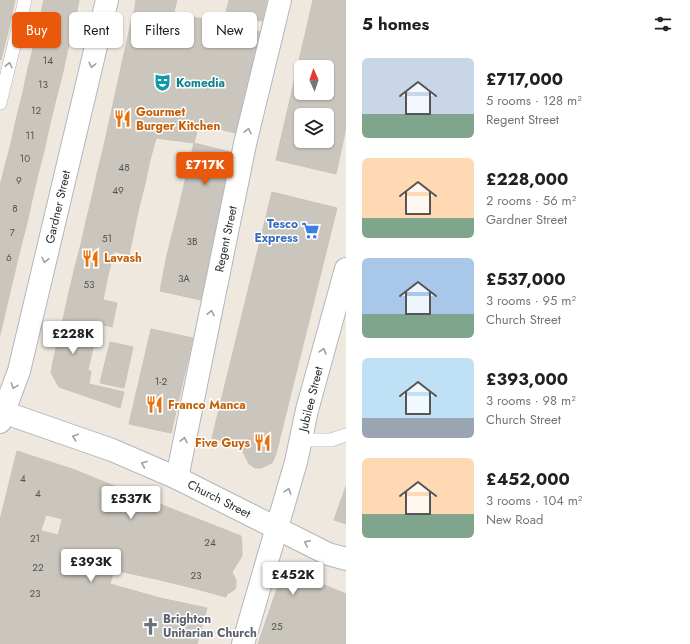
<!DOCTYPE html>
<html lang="en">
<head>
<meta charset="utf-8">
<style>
  body { margin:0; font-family:Jost,sans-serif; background:#f6f6f6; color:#202124; height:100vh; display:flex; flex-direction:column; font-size:15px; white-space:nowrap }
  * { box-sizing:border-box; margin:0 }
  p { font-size:13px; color:#757577 }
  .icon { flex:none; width:22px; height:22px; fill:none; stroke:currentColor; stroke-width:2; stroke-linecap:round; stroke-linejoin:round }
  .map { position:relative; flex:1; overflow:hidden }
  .drawer { display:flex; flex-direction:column; background:#fff; width:344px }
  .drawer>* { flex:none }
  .top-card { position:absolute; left:12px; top:12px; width:274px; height:36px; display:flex; gap:8px }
  .needle { width:26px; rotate:357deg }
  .controls { position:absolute; left:294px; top:60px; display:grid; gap:8px }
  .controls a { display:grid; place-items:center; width:40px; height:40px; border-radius:6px; background:#fff; box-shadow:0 1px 3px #0004; font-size:20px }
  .price { position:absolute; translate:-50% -34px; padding:0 9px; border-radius:4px; background:#fff; color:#222; font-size:13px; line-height:26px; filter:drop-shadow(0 1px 2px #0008) }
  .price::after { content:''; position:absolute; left:50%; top:24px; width:12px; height:9px; margin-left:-6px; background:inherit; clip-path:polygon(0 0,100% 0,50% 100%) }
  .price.on { background:#ea580c; color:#fff }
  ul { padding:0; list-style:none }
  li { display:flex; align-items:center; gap:12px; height:100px; padding:0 16px }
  li span { display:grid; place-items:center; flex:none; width:112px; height:80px; border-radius:6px; color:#555 }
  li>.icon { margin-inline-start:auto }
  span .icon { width:48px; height:48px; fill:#fffc; stroke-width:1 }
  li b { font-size:17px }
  h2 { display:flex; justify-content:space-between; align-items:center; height:48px; padding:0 16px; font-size:17px }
  .chip { padding:0 14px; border-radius:6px; background:#fff; box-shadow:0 1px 3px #0004; font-size:14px; line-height:36px }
  .chip.on { background:#ea580c; color:#fff }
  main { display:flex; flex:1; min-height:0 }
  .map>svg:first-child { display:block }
  .building { fill:#cac6be; stroke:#cac4b8; fill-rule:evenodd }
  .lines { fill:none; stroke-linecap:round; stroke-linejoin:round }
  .lane-casing { stroke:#b3b5c0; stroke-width:14 }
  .street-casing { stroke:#b3b5c0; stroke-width:24 }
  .secondary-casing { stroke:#b3b5c0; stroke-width:24 }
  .lane { stroke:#fff; stroke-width:13 }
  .street { stroke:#fff; stroke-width:22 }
  .secondary { stroke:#fff; stroke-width:22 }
  .oneway { stroke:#a0a0a0 }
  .labels { text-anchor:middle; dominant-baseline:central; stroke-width:3; stroke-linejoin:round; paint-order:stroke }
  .number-label { font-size:10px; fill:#545351 }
  .culture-label { font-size:12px; font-weight:bold; fill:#0d838f; stroke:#fff; text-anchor:start }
  .food-label { font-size:12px; font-weight:bold; fill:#c56008; stroke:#fff; text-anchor:start }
  .street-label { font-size:12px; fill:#2d2d2d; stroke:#fff }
  .shop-label { font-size:12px; font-weight:bold; fill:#366cbe; stroke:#fff; text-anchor:end }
  .worship-label { font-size:12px; font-weight:bold; fill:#5b616d; stroke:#fff; text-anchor:start }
</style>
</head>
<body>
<main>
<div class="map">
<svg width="346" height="644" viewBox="0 0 346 644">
  <rect width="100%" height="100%" fill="#eee8df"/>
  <g class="building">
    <polygon points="0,0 15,0 9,28 0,26"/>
    <polygon points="44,0 79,0 77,11 43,3"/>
    <polygon points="136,0 177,0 173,16 135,7"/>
    <polygon points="229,0 267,0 262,21 226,13"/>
    <path d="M313 0H346V128L336 174 276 160ZM301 67H327V93H301ZM301 115H327V141H301Z"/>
    <polygon points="43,3 77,11 72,32 39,24"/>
    <polygon points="135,7 173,16 168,40 129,31"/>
    <polygon points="186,15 223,24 199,124 194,143 156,138 150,160 103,150 129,31 179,42"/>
    <polygon points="39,24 72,32 67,53 34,45"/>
    <polygon points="223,24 261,32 239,134 199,124"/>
    <polygon points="0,26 9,28 1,60 0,59"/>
    <polygon points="34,45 67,53 62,76 28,68"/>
    <polygon points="28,68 62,76 56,99 23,92"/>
    <polygon points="23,92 56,99 49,128 16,120"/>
    <polygon points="16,120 49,128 44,151 11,143"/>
    <polygon points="11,143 44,151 38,174 5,166"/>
    <polygon points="194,143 234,153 217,228 176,219"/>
    <polygon points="103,150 150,160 145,184 97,174"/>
    <polygon points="5,166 38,174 32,200 0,192 0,186"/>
    <polygon points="97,174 145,184 139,207 92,197"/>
    <polygon points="0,192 32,200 27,223 0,217"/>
    <polygon points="272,192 337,208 276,454 272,463 261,468 255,468 249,464 243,452 244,446 212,438"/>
    <polygon points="92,197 139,207 134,231 86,221"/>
    <polygon points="0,217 27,223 21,246 0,241"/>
    <polygon points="176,219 217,228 209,264 167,255"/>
    <polygon points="86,221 134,231 129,255 81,244"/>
    <polygon points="0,241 21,246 15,271 0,267"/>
    <polygon points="81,244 114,252 108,275 75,267"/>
    <polygon points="167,255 209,264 201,300 160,291"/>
    <polygon points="0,267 15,271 10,292 0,290"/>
    <polygon points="75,267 108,275 103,300 69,292"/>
    <polygon points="0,290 10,292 4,318 0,317"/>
    <polygon points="69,292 117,303 112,327 64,315"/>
    <polygon points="64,315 99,324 93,348 58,339"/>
    <polygon points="0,317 4,318 0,335"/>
    <polygon points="151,329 193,338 171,433 129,424"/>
    <polygon points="58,339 93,348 88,370 53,362"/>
    <polygon points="110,342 133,347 124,388 100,383"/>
    <polygon points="53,362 91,371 89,384 124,392 120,408 59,387 51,373"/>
    <polygon points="17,451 75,470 63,519 46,515 41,530 0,520"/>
    <polygon points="75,470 92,477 81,541 58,535"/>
    <polygon points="92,477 185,514 175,554 161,554 82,535"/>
    <polygon points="346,486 346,524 334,520"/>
    <polygon points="185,514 241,536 242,547 242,556 232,572 175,554"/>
    <polygon points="0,520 81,541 76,562 0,544"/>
    <polygon points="82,535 161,554 156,579 76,562"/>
    <polygon points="0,544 76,562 71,589 0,572"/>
    <polygon points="161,554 175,554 232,572 236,580 236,587 234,590 227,594 226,597 193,588 156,579"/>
    <polygon points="76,562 114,571 103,605 69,597"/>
    <polygon points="283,571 322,584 315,607 299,601 292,623 268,615"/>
    <polygon points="0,572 71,589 64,618 0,600"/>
    <polygon points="110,584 160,598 207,608 197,644 94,644 103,605"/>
    <polygon points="322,584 346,594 346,617 315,607"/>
    <polygon points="69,597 103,605 94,644 57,644"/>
    <polygon points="0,600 64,618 57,644 45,644 0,632"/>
    <polygon points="299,601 346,617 346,644 329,644 289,630"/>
    <polygon points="268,615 292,623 289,630 315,639 313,644 258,644"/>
    <polygon points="0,632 45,644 0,644"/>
    <polygon points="315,639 329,644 313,644"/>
  </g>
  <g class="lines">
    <defs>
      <g id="lane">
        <polyline points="0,103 25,0"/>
        <polyline points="300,440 331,440 346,435"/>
      </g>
      <g id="street">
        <polyline points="0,422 19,371 107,0"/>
        <polyline points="177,478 245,144 280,0"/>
        <polyline points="243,644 296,462 307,410 346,269"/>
      </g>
      <polyline id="secondary" points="0,411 112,450 177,478 328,554 346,559"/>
    </defs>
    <use href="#lane" class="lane-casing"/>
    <use href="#street" class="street-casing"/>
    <use href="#secondary" class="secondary-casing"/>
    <use href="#lane" class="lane"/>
    <use href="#street" class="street"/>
    <use href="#secondary" class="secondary"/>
  </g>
  <defs><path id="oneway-chevron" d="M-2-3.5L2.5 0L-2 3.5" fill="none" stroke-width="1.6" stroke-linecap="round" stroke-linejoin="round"/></defs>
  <g class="oneway">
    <use href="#oneway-chevron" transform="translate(9 65) rotate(-77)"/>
    <use href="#oneway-chevron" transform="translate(92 65) rotate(103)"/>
    <use href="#oneway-chevron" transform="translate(248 131) rotate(-77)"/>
    <use href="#oneway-chevron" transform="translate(45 260) rotate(103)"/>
    <use href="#oneway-chevron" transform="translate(211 313) rotate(-78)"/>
    <use href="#oneway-chevron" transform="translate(323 351) rotate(-74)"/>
    <use href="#oneway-chevron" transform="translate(14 386) rotate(110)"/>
    <use href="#oneway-chevron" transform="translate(75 437) rotate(-161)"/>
    <use href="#oneway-chevron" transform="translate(184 440) rotate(-78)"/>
    <use href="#oneway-chevron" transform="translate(144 464) rotate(-157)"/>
    <use href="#oneway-chevron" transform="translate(288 491) rotate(-74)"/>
    <use href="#oneway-chevron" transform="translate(307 543) rotate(-154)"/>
  </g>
  <defs>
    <symbol id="theatre-bare" viewBox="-9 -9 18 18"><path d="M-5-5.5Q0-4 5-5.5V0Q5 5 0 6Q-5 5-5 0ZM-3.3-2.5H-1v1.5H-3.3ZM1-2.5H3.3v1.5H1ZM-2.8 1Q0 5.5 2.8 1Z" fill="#0f9aa8" stroke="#fff" stroke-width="2.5" paint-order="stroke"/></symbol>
    <symbol id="restaurant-bare" viewBox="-9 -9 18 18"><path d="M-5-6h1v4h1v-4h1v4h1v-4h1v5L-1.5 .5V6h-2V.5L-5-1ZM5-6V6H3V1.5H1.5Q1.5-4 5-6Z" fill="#e8710a" stroke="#fff" stroke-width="2.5" paint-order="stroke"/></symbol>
    <symbol id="supermarket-bare" viewBox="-9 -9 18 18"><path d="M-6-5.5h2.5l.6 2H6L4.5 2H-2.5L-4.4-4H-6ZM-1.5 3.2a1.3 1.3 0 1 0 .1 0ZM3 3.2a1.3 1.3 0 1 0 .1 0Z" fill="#3f7fe0" stroke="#fff" stroke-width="2.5" paint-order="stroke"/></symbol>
    <symbol id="church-bare" viewBox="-9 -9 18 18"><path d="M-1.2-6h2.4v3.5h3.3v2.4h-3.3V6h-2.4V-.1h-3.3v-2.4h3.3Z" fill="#6b7280" stroke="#fff" stroke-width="2.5" paint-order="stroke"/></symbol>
  </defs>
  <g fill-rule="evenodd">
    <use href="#theatre-bare" x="150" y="70" width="25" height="25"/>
    <use href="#restaurant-bare" x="110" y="106" width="25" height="25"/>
    <use href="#supermarket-bare" x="298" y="218" width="25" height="25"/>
    <use href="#restaurant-bare" x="78" y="246" width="25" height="25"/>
    <use href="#restaurant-bare" x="142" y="392" width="25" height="25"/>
    <use href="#restaurant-bare" x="250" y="430" width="25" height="25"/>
    <use href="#church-bare" x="138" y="614" width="25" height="25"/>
  </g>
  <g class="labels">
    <g class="number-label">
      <text x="48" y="60">14</text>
      <text x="43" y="84">13</text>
      <text x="36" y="110">12</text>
      <text x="30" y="135">11</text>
      <text x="25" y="158">10</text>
      <text x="124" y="167">48</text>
      <text x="19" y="180">9</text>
      <text x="118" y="190">49</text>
      <text x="15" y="208">8</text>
      <text x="12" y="232">7</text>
      <text x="107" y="238">51</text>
      <text x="192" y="241">3B</text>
      <text x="9" y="257">6</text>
      <text x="184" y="278">3A</text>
      <text x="89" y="284">53</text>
      <text x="161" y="381">1-2</text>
      <text x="23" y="478">4</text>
      <text x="38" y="493">4</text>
      <text x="35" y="538">21</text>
      <text x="210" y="542">24</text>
      <text x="38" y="567">22</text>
      <text x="196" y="575">23</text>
      <text x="35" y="593">23</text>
      <text x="277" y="626">25</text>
    </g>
    <g class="culture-label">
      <text x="176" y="83">Komedia</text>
    </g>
    <g class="food-label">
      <text x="136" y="112">Gourmet<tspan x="136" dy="14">Burger Kitchen</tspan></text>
      <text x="104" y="258">Lavash</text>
      <text x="168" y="405">Franco Manca</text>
      <text x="250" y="443" text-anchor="end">Five Guys</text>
    </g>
    <g class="street-label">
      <text transform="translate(58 207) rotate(-77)">Gardner Street</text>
      <text transform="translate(226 239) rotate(-78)">Regent Street</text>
      <text transform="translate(311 399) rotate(-76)">Jubilee Street</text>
      <text transform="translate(219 499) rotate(27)">Church Street</text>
    </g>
    <g class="shop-label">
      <text x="298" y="224">Tesco<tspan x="298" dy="14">Express</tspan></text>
    </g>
    <g class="worship-label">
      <text x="163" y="619">Brighton<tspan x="163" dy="14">Unitarian Church</tspan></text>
    </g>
  </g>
</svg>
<div class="controls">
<a><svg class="needle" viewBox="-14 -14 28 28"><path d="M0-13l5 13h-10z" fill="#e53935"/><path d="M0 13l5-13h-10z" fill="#757577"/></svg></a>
<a><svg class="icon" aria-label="layers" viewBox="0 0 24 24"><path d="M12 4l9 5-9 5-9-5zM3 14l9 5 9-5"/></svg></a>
</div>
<b class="price on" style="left:205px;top:186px">£717K</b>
<b class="price" style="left:73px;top:355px">£228K</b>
<b class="price" style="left:131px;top:520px">£537K</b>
<b class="price" style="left:91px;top:583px">£393K</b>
<b class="price" style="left:293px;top:596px">£452K</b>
<div class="top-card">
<a class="chip on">Buy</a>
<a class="chip">Rent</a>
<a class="chip">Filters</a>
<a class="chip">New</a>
</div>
</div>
<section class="drawer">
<h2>5 homes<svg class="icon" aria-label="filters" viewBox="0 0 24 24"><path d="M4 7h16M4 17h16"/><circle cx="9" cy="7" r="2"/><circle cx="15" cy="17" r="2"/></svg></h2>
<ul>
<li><span style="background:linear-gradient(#c9d6e8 70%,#7fa58c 0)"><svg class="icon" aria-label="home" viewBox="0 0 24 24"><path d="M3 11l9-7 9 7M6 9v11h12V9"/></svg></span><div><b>£717,000</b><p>5 rooms · 128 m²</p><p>Regent Street</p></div></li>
<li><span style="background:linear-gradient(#ffd9b3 75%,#7fa58c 0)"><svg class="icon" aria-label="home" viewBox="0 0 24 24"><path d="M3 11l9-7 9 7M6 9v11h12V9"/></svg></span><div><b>£228,000</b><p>2 rooms · 56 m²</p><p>Gardner Street</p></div></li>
<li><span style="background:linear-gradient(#a9c7e8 70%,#7fa58c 0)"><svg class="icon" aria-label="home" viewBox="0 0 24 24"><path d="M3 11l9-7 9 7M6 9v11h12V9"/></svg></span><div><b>£537,000</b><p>3 rooms · 95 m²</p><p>Church Street</p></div></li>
<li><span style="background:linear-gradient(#bfe0f5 75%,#9aa5b1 0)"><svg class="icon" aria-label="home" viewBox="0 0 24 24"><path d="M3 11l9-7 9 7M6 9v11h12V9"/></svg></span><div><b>£393,000</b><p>3 rooms · 98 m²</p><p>Church Street</p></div></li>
<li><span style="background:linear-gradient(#ffd9b3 70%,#7fa58c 0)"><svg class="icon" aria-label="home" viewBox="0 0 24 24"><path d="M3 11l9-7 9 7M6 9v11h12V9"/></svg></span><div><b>£452,000</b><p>3 rooms · 104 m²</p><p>New Road</p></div></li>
</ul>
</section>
</main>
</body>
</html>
